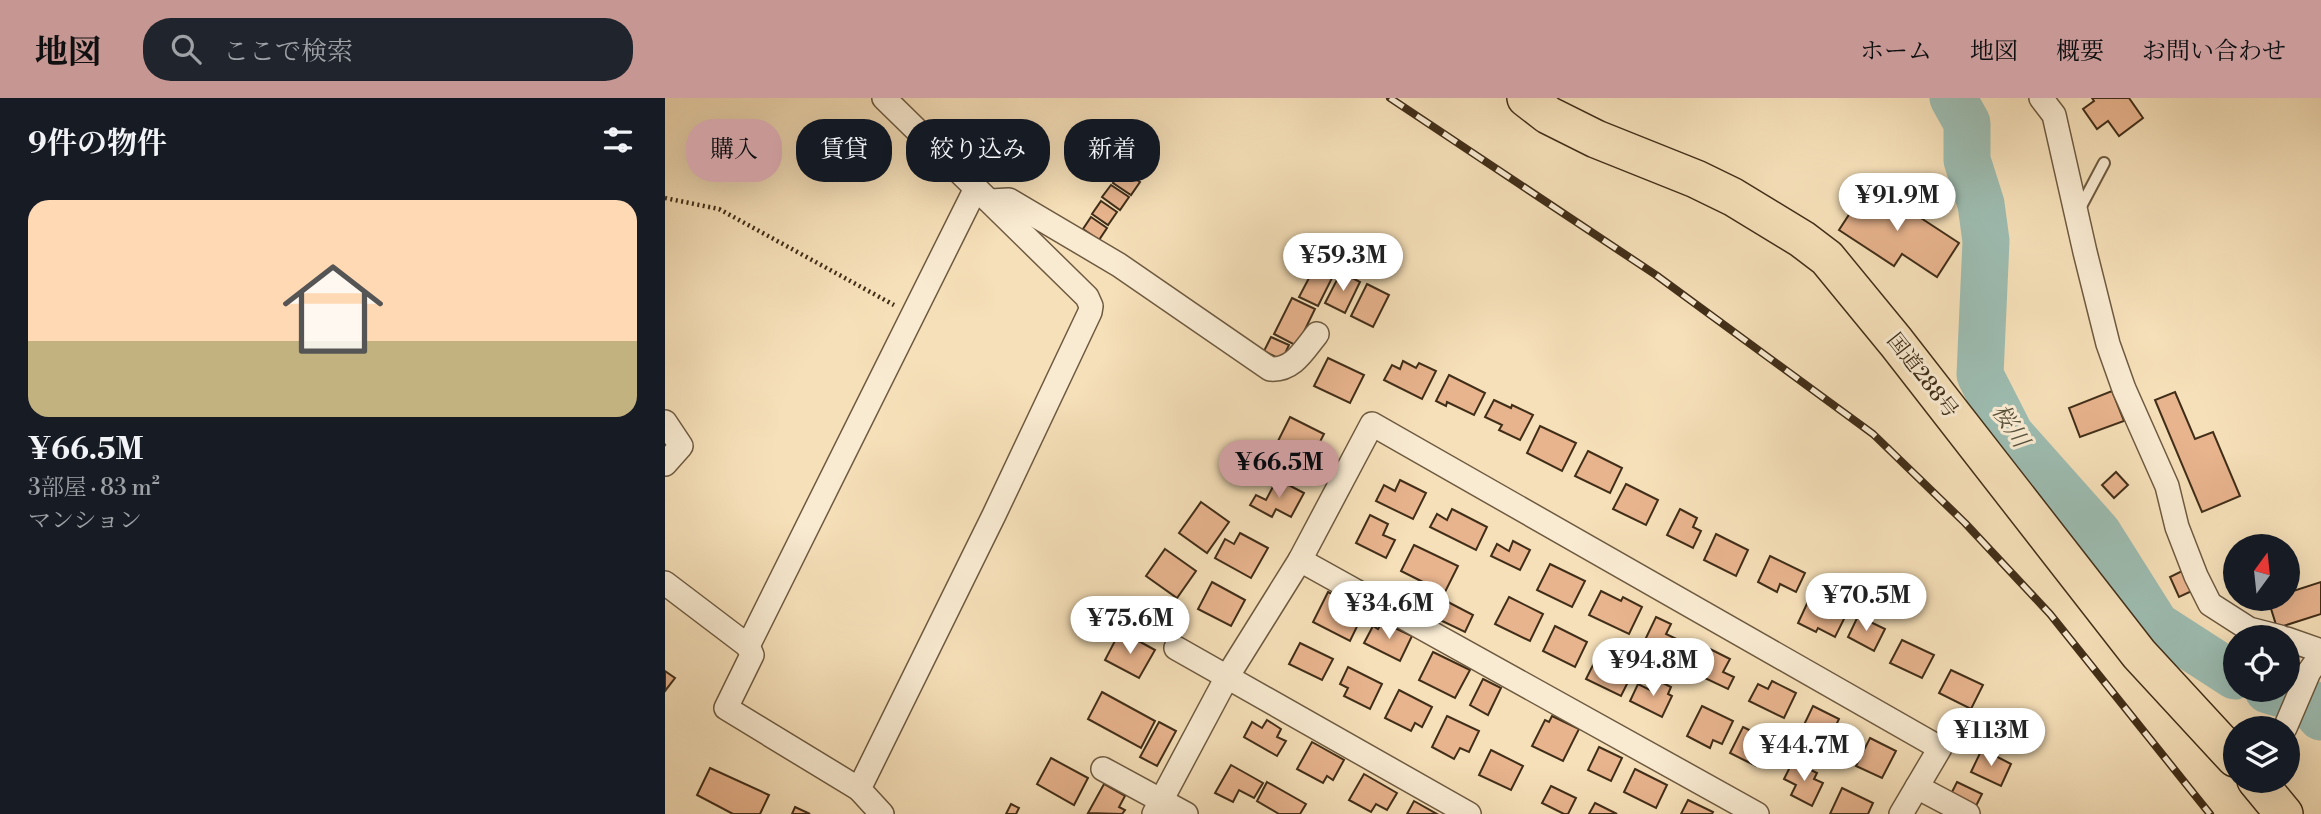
<!DOCTYPE html>
<html lang="ja">
<head>
<meta charset="utf-8">
<style>
  body { margin:0; font-family:"Libre Bodoni","Noto Serif JP",serif; background:#20242c; color:#f1f3f6; height:100vh; display:flex; flex-direction:column; font-size:26px; white-space:nowrap }
  * { box-sizing:border-box; margin:0 }
  p { font-size:23px; color:#9ea1a6 }
  .icon { flex:none; width:38px; height:38px; fill:none; stroke:currentColor; stroke-width:2; stroke-linecap:round; stroke-linejoin:round }
  .map { position:relative; flex:1; overflow:hidden }
  .drawer { display:flex; flex-direction:column; background:#171b24; width:665px }
  .drawer>* { flex:none }
  .guide { position:absolute; left:21px; top:21px; width:665px; height:63px; display:flex; gap:14px }
  .needle { width:46px; rotate:15deg }
  .fabs { position:absolute; left:1558px; top:436px; display:grid; gap:14px }
  .fabs a { display:grid; place-items:center; width:77px; height:77px; border-radius:50%; background:#171b24; box-shadow:0 7px 28px #0002; font-size:35px }
  .price { position:absolute; translate:-50% -60px; padding:0 16px; border-radius:24px; background:#fff; color:#222; font-size:23px; line-height:46px; filter:drop-shadow(0 2px 4px #0008) }
  .price::after { content:''; position:absolute; left:50%; top:42px; width:21px; height:16px; margin-left:-10px; background:inherit; clip-path:polygon(0 0,100% 0,50% 100%) }
  .price.active { background:#c59692; color:#111 }
  ul { padding:0; list-style:none }
  li { display:grid; align-content:center; gap:14px; height:371px; padding:0 28px }
  li span { display:grid; place-items:center; height:217px; border-radius:21px; color:#555 }
  li>.icon { margin-inline-start:auto }
  span .icon { width:126px; height:126px; fill:#fffc; stroke-width:1 }
  li b { font-size:30px }
  h2 { display:flex; justify-content:space-between; align-items:center; height:84px; padding:0 28px; font-size:30px }
  .tag { padding:0 24px; border-radius:28px; background:#171b24; box-shadow:0 7px 28px #0002; font-size:24px; line-height:63px }
  .tag.active { background:#c59692; color:#111 }
  header { display:flex; align-items:center; gap:42px; box-sizing:border-box; height:98px; padding:0 35px; background:#c59692; color:#111 }
  header strong { font-size:33px }
  nav { display:flex; gap:38px; margin-inline-start:auto; font-size:24px }
  .search { width:490px; height:63px; background:#20242c; display:flex; align-items:center; gap:18px; box-sizing:border-box; padding:0 24px; border-radius:28px; color:#9ea1a6; font-size:26px }
  main { display:flex; flex:1; min-height:0 }
  .map>svg:first-child { display:block }
  .lines { fill:none; stroke-linecap:round; stroke-linejoin:round }
  .river { stroke:#9dbdb2; stroke-width:47 }
  .building { fill:#e8b48e; stroke:#412e18; stroke-width:2 }
  .service-casing { stroke:#6e5a40; stroke-width:14 }
  .minor-casing { stroke:#6e5a40; stroke-width:26 }
  .trunk-casing { stroke:#412e18; stroke-width:40 }
  .path { stroke:#412e18; stroke-width:4.5; stroke-dasharray:2 3.5; stroke-linecap:butt }
  .service { stroke:#f9ebd2; stroke-width:10 }
  .minor { stroke:#f9ebd2; stroke-width:23 }
  .trunk { stroke:#f6e0b9; stroke-width:37 }
  .rail-casing { stroke:#412e18; stroke-width:8 }
  .rail { stroke:#f9ebd2; stroke-width:5; stroke-dasharray:16; stroke-linecap:butt }
  .labels { text-anchor:middle; dominant-baseline:central; stroke-width:6; stroke-linejoin:round; paint-order:stroke }
  .street-label { font-size:21px; fill:#412e18; stroke:#f9ebd2 }
  .water-label { font-size:23px; font-style:italic; fill:#58523e; stroke:#f9ebd2 }
</style>
</head>
<body>
<header>
<strong>地図</strong>
<div class="search"><svg class="icon" aria-label="search" viewBox="0 0 24 24"><circle cx="10" cy="10" r="6"/><path d="M15 15l6 6"/></svg>ここで検索</div>
<nav><a>ホーム</a><a>地図</a><a>概要</a><a>お問い合わせ</a></nav>
</header>
<main>
<section class="drawer">
<h2>9件の物件<svg class="icon" aria-label="filters" viewBox="0 0 24 24"><path d="M4 7h16M4 17h16"/><circle cx="9" cy="7" r="2"/><circle cx="15" cy="17" r="2"/></svg></h2>
<ul>
<li><span style="background:linear-gradient(#ffd9b3 65%,#c2b280 0)"><svg class="icon" aria-label="home" viewBox="0 0 24 24"><path d="M3 11l9-7 9 7M6 9v11h12V9"/></svg></span><div><b>¥66.5M</b><p>3部屋 · 83 m²</p><p>マンション</p></div></li>
</ul>
</section>
<div class="map">
<svg width="1656" height="716" viewBox="0 0 1656 716">
  <rect width="100%" height="100%" fill="#f6e0b9"/>
  <filter id="stains"><feTurbulence type="fractalNoise" baseFrequency=".00286" numOctaves="4"/><feColorMatrix values="0 0 0 0 .2 0 0 0 0 .09 0 0 0 0 .02 0 0 0 .5 -.17"/></filter>
  <radialGradient id="worn" r=".72"><stop offset=".6" stop-color="#630" stop-opacity="0"/><stop offset="1" stop-color="#630" stop-opacity=".3"/></radialGradient>
  <g class="lines">
    <g class="river">
      <polyline points="1288,0 1302,25 1302,62 1316,106 1321,143 1315,277 1345,336 1433,435 1491,527 1570,578"/>
      <polyline points="1603,592 1643,604 1656,619"/>
    </g>
  </g>
  <g class="building">
    <polygon points="1427,0 1464,0 1478,20 1454,38 1443,23 1432,31 1418,11 1429,3"/>
    <polygon points="457,72 475,84 466,97 448,85"/>
    <polygon points="1204,86 1294,145 1272,179 1237,156 1229,168 1174,132"/>
    <polygon points="446,87 464,99 455,112 437,99"/>
    <polygon points="436,103 452,114 443,127 427,116"/>
    <polygon points="426,119 442,130 434,142 418,131"/>
    <polygon points="655,159 673,168 653,208 634,199"/>
    <polygon points="676,174 695,184 680,215 660,205"/>
    <polygon points="702,186 724,197 708,229 686,218"/>
    <polygon points="627,200 650,211 632,248 609,236"/>
    <polygon points="606,239 624,247 617,262 599,253"/>
    <polygon points="663,260 699,277 685,305 649,288"/>
    <polygon points="738,263 751,270 754,265 771,273 757,301 719,282 727,267 735,271"/>
    <polygon points="784,277 820,295 809,317 782,304 781,308 771,303"/>
    <polygon points="1447,293 1459,323 1415,339 1404,310"/>
    <polygon points="1510,294 1530,341 1548,334 1575,398 1537,414 1490,302"/>
    <polygon points="829,302 846,310 847,307 868,317 855,342 834,332 837,327 820,319"/>
    <polygon points="625,319 659,336 643,367 609,351"/>
    <polygon points="875,328 911,345 897,373 862,355"/>
    <polygon points="923,353 957,370 945,395 910,378"/>
    <polygon points="1451,374 1463,387 1449,400 1437,387"/>
    <polygon points="612,381 639,395 626,419 611,411 607,419 585,407 591,397 601,402"/>
    <polygon points="735,382 761,395 748,421 711,403 719,387 730,393"/>
    <polygon points="961,386 993,402 981,427 948,411"/>
    <polygon points="536,404 564,424 542,455 514,435"/>
    <polygon points="787,411 822,429 811,452 765,429 772,416 782,422"/>
    <polygon points="1015,411 1032,420 1028,429 1036,433 1028,450 1002,437"/>
    <polygon points="705,417 723,426 718,437 730,442 721,460 691,445"/>
    <polygon points="575,435 603,450 586,480 550,460 560,441 569,446"/>
    <polygon points="1051,436 1083,452 1071,478 1039,462"/>
    <polygon points="848,443 865,452 855,472 826,458 832,446 844,453"/>
    <polygon points="749,447 793,468 777,500 757,490 760,485 736,473"/>
    <polygon points="500,451 531,473 512,500 481,478"/>
    <polygon points="1105,458 1140,475 1131,494 1115,486 1112,494 1093,484"/>
    <polygon points="885,466 920,483 907,509 872,492"/>
    <polygon points="1519,472 1529,492 1514,499 1505,479"/>
    <polygon points="547,484 580,502 566,528 533,511"/>
    <polygon points="1656,484 1656,516 1612,530 1603,501 1622,500 1622,495"/>
    <polygon points="936,493 956,503 958,499 977,509 964,536 924,517"/>
    <polygon points="663,494 700,512 685,543 648,524"/>
    <polygon points="1159,496 1185,509 1170,539 1153,530 1151,534 1133,525 1146,497 1156,502"/>
    <polygon points="844,499 878,516 865,543 830,526"/>
    <polygon points="781,503 808,517 800,534 773,521"/>
    <polygon points="1193,518 1220,531 1209,553 1183,539"/>
    <polygon points="991,519 1006,526 1001,536 1024,547 1016,562 979,544"/>
    <polygon points="717,524 747,538 735,563 699,545 708,528 713,531"/>
    <polygon points="890,528 922,544 910,569 878,553"/>
    <polygon points="452,539 467,547 470,541 490,552 474,580 440,562"/>
    <polygon points="1237,542 1269,557 1257,580 1225,565"/>
    <polygon points="635,545 668,561 657,582 624,566"/>
    <polygon points="1039,548 1065,561 1058,574 1069,579 1063,591 1027,574"/>
    <polygon points="936,551 971,568 956,598 921,581"/>
    <polygon points="768,554 805,572 790,600 754,582"/>
    <polygon points="683,569 717,586 705,611 679,598 683,590 675,586"/>
    <polygon points="1286,572 1318,587 1306,611 1274,595"/>
    <polygon points="0,573 10,580 0,593"/>
    <polygon points="818,581 836,590 823,617 805,607"/>
    <polygon points="992,582 1006,589 1003,596 1007,598 997,619 965,603 973,586 987,593"/>
    <polygon points="1107,583 1131,595 1119,620 1084,603 1093,586 1103,591"/>
    <polygon points="734,592 767,609 757,629 750,625 746,633 720,620"/>
    <polygon points="437,594 490,623 476,650 423,621"/>
    <polygon points="1037,608 1068,623 1057,646 1048,642 1045,650 1022,638"/>
    <polygon points="1148,608 1174,621 1162,646 1136,633"/>
    <polygon points="782,618 814,633 804,654 795,650 789,661 767,649"/>
    <polygon points="887,618 914,631 898,663 867,648 880,622 884,624"/>
    <polygon points="602,622 616,631 612,639 621,643 612,658 579,639 587,624 597,630"/>
    <polygon points="494,624 511,633 492,668 475,659"/>
    <polygon points="1078,629 1105,642 1091,668 1065,655"/>
    <polygon points="1205,640 1231,653 1217,680 1191,668"/>
    <polygon points="647,644 679,662 668,682 662,678 658,685 632,671"/>
    <polygon points="934,649 957,660 946,683 923,672"/>
    <polygon points="1317,651 1346,666 1336,688 1306,674"/>
    <polygon points="826,652 858,668 846,692 814,677"/>
    <polygon points="386,660 423,680 409,707 372,686"/>
    <polygon points="1128,663 1152,675 1149,681 1158,685 1147,708 1126,697 1131,687 1119,681"/>
    <polygon points="566,667 598,685 589,700 574,692 568,704 550,695"/>
    <polygon points="45,670 104,697 95,716 68,716 32,697"/>
    <polygon points="970,671 1002,687 991,710 959,694"/>
    <polygon points="699,676 732,695 722,712 711,706 706,714 684,702"/>
    <polygon points="602,684 641,706 635,716 614,716 592,703"/>
    <polygon points="1292,684 1317,696 1310,710 1285,698"/>
    <polygon points="439,686 460,698 454,709 460,712 457,716 423,715"/>
    <polygon points="886,688 911,700 903,716 899,716 877,705"/>
    <polygon points="1177,690 1208,705 1203,716 1165,716"/>
    <polygon points="1023,702 1048,714 1047,716 1016,716"/>
    <polygon points="749,703 772,716 742,716"/>
    <polygon points="930,705 952,716 924,716"/>
    <polygon points="346,706 354,710 351,716 341,716"/>
    <polygon points="130,709 145,716 127,716"/>
  </g>
  <g class="lines">
    <defs>
      <polyline id="service" points="1413,114 1439,65"/>
      <g id="minor">
        <polyline points="1376,0 1389,17 1420,154 1443,246 1459,291 1502,388 1512,429 1531,478 1545,506 1584,531 1615,539"/>
        <path d="M325 103 344 102 454 167 605 271C628 273 639 252 652 236"/>
        <polyline points="0,324 16,348 0,366"/>
        <polyline points="635,462 1092,716"/>
        <polyline points="0,485 83,548 311,90"/>
        <polyline points="1622,541 1656,553"/>
        <polyline points="83,548 87,557 61,610 194,691"/>
        <polyline points="511,550 804,716"/>
        <polyline points="1620,630 1644,574 1656,557"/>
        <polyline points="438,671 521,716"/>
        <polyline points="1252,689 1303,716"/>
        <polyline points="217,716 194,691 329,417 425,214 426,208 422,199 219,0"/>
        <polyline points="489,716 562,579 635,462 707,326 1275,650 1236,716"/>
      </g>
      <g id="trunk">
        <polyline points="861,0 883,17 931,41 1031,81 1068,99 1137,141 1162,160 1231,244 1474,556 1570,660"/>
        <polyline points="1591,682 1619,716"/>
      </g>
    </defs>
    <use href="#service" class="service-casing"/>
    <use href="#minor" class="minor-casing"/>
    <use href="#trunk" class="trunk-casing"/>
    <polyline class="path" points="0,100 54,111 229,207"/>
    <use href="#service" class="service"/>
    <use href="#minor" class="minor"/>
    <use href="#trunk" class="trunk"/>
    <defs>
      <polyline id="rail" points="725,0 991,177 1208,336 1300,425 1385,516 1545,716"/>
    </defs>
    <use href="#rail" class="rail-casing"/>
    <use href="#rail" class="rail"/>
  </g>
  <g class="labels">
    <g class="street-label">
      <text transform="translate(1257 278) rotate(52)">国道288号</text>
    </g>
    <g class="water-label">
      <text transform="translate(1345 328) rotate(57)">桜川</text>
    </g>
  </g>
  <rect width="100%" height="100%" filter="url(#stains)"/>
  <rect width="100%" height="100%" fill="url(#worn)"/>
</svg>
<div class="fabs">
<a><svg class="needle" viewBox="-14 -14 28 28"><path d="M0-13l5 13h-10z" fill="#e53935"/><path d="M0 13l5-13h-10z" fill="#9ea1a6"/></svg></a>
<a><svg class="icon" aria-label="locate" viewBox="0 0 24 24"><circle cx="12" cy="12" r="6"/><path d="M12 2v4M12 18v4M2 12h4M18 12h4"/></svg></a>
<a><svg class="icon" aria-label="layers" viewBox="0 0 24 24"><path d="M12 4l9 5-9 5-9-5zM3 14l9 5 9-5"/></svg></a>
</div>
<b class="price" style="left:1232px;top:135px">¥91.9M</b>
<b class="price" style="left:678px;top:195px">¥59.3M</b>
<b class="price active" style="left:614px;top:402px">¥66.5M</b>
<b class="price" style="left:1201px;top:535px">¥70.5M</b>
<b class="price" style="left:724px;top:543px">¥34.6M</b>
<b class="price" style="left:465px;top:558px">¥75.6M</b>
<b class="price" style="left:988px;top:600px">¥94.8M</b>
<b class="price" style="left:1326px;top:670px">¥113M</b>
<b class="price" style="left:1139px;top:685px">¥44.7M</b>
<div class="guide">
<a class="tag active">購入</a>
<a class="tag">賃貸</a>
<a class="tag">絞り込み</a>
<a class="tag">新着</a>
</div>
</div>
</main>
</body>
</html>
